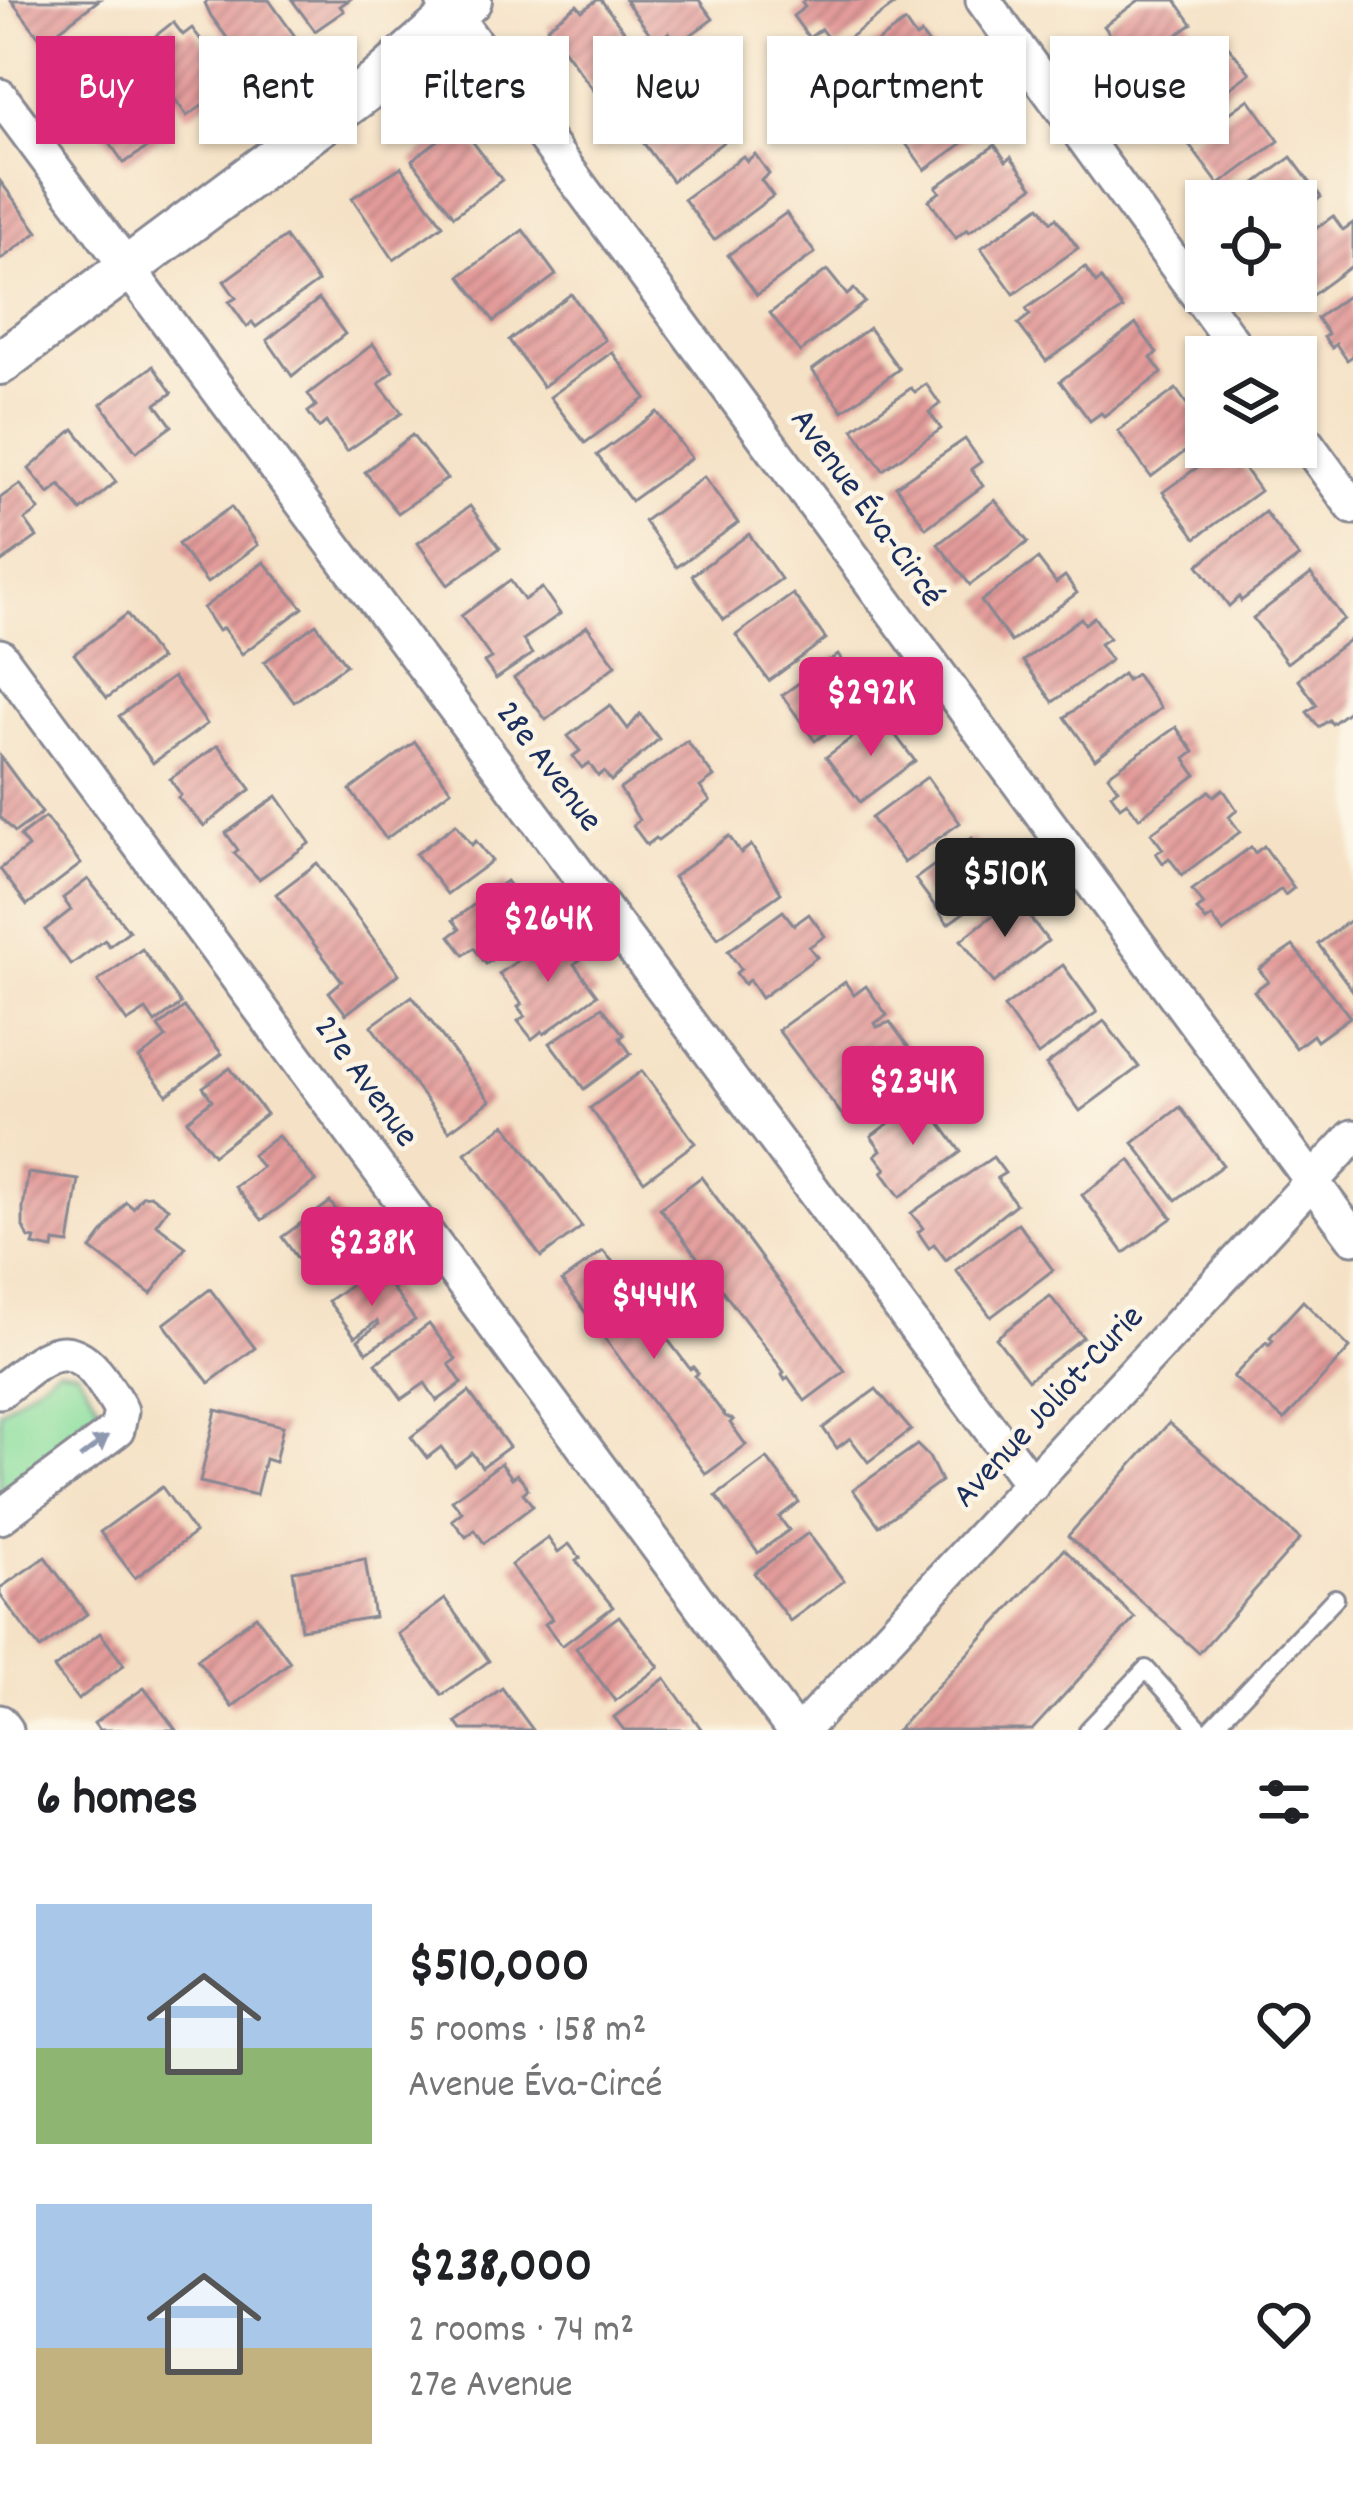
<!DOCTYPE html>
<html lang="en">
<head>
<meta charset="utf-8">
<style>
  body { margin:0; font-family:Dekko,sans-serif; background:#f2f2f2; color:#202124; height:100vh; display:flex; flex-direction:column; font-size:45px; white-space:nowrap }
  * { box-sizing:border-box; margin:0 }
  p { font-size:39px; color:#757577 }
  .icon { flex:none; width:66px; height:66px; fill:none; stroke:currentColor; stroke-width:2; stroke-linecap:round; stroke-linejoin:round }
  .map { position:relative; height:1730px; overflow:hidden }
  .panel { display:flex; flex-direction:column; background:#fff; flex:1 }
  .panel>* { flex:none }
  .top-card { position:absolute; left:36px; top:36px; width:1281px; height:108px; display:flex; gap:24px }
  .controls { position:absolute; left:1185px; top:180px; display:grid; gap:24px }
  .controls a { display:grid; place-items:center; width:132px; height:132px; border-radius:0px; background:#fff; box-shadow:0 3px 9px #0004; font-size:60px }
  .price { position:absolute; translate:-50% -102px; padding:0 27px; border-radius:12px; background:#db2777; color:#fff; font-size:39px; line-height:78px; filter:drop-shadow(0 3px 6px #0008) }
  .price::after { content:''; position:absolute; left:50%; top:72px; width:36px; height:27px; margin-left:-18px; background:inherit; clip-path:polygon(0 0,100% 0,50% 100%) }
  .price.current { background:#222; color:#fff }
  ul { padding:0; list-style:none }
  li { display:flex; align-items:center; gap:36px; height:300px; padding:0 36px }
  li span { display:grid; place-items:center; flex:none; width:336px; height:240px; border-radius:0px; color:#555 }
  li>.icon { margin-inline-start:auto }
  span .icon { width:144px; height:144px; fill:#fffc; stroke-width:1 }
  li b { font-size:51px }
  h2 { display:flex; justify-content:space-between; align-items:center; height:144px; padding:0 36px; font-size:51px }
  .pill { padding:0 42px; border-radius:0px; background:#fff; box-shadow:0 3px 9px #0004; font-size:42px; line-height:108px }
  .pill.current { background:#db2777; color:#fff }
  .map>svg:first-child { display:block }
  .grass { fill:#8ddfa0; stroke:#54877f; stroke-width:3 }
  .building { fill:url(#building-hatch) }
  .lines { fill:none; stroke-linecap:round; stroke-linejoin:round }
  .service-casing { stroke:#888892; stroke-width:22 }
  .minor-casing { stroke:#888892; stroke-width:39 }
  .tertiary-casing { stroke:#888892; stroke-width:48 }
  .service { stroke:#fff; stroke-width:16 }
  .minor { stroke:#fff; stroke-width:33 }
  .tertiary { stroke:#fff; stroke-width:42 }
  .oneway { fill:#8d97ae }
  .labels { text-anchor:middle; dominant-baseline:central; stroke-width:9; stroke-linejoin:round; paint-order:stroke }
  .street-label { font-size:36px; fill:#1b2f5e; stroke:#fcf5e5 }
</style>
</head>
<body>
<div class="map">
<svg width="1353" height="1730" viewBox="0 0 1353 1730">
  <defs>
    <pattern id="building-hatch" width="6" height="6" patternUnits="userSpaceOnUse" patternTransform="scale(3)"><rect width="6" height="6" fill="#e39b9a"/><path d="M-1 1l2-2M0 6l6-6M5 7l2-2" fill="none" stroke="#b77f81"/></pattern>
  </defs>
  <rect width="100%" height="100%" fill="#fcf5e5"/>
  <filter id="ink" filterUnits="userSpaceOnUse"><feTurbulence type="fractalNoise" baseFrequency=".00833" numOctaves="2"/><feDisplacementMap in="SourceGraphic" scale="24" xChannelSelector="R" yChannelSelector="G"/><feConvolveMatrix kernelMatrix="1 2 1 2 8 2 1 2 1" color-interpolation-filters="sRGB"/></filter>
  <filter id="wash" filterUnits="userSpaceOnUse"><feTurbulence type="fractalNoise" baseFrequency=".004" numOctaves="4" result="noise"/><feDisplacementMap in="SourceGraphic" scale="48" xChannelSelector="R" yChannelSelector="G"/><feGaussianBlur stdDeviation="2.7" result="paint"/><feColorMatrix in="noise" values="0 0 0 0 0 0 0 0 0 0 0 0 0 0 0 0 0 1.4 0 .05"/><feComposite in="paint" operator="in"/></filter>
  <g filter="url(#wash)">
    <rect width="100%" height="100%" fill="#f5e2c6"/>
    <polygon class="grass" points="58,1368 77,1371 102,1410 98,1423 0,1495 0,1411"/>
    <g id="blocks">
      <g class="building">
        <polygon points="11,0 99,0 43,42"/>
        <polygon points="208,0 269,0 299,42 283,54 286,58 257,79 211,16 205,3"/>
        <polygon points="292,0 349,0 340,6 344,11 315,31"/>
        <polygon points="597,0 601,0 642,55 594,91 547,27 577,5 582,11"/>
        <polygon points="625,0 699,0 713,19 678,44 669,32 656,42"/>
        <polygon points="805,0 901,0 835,48 821,29 809,38 793,16 805,7 802,3"/>
        <polygon points="1139,0 1175,0 1192,24 1134,67 1104,26"/>
        <polygon points="173,22 183,35 192,28 235,84 187,116 139,49"/>
        <polygon points="905,22 916,38 921,34 943,63 867,115 840,78 851,70 846,64"/>
        <polygon points="1219,35 1250,73 1176,128 1165,112 1161,115 1153,105 1157,101 1146,86"/>
        <polygon points="112,69 121,81 130,74 172,131 124,163 76,96"/>
        <polygon points="951,82 963,100 968,97 988,125 925,170 892,124"/>
        <polygon points="700,97 718,121 727,114 739,130 672,181 642,141"/>
        <polygon points="1249,99 1279,141 1219,185 1188,143"/>
        <polygon points="459,124 502,180 454,216 412,160"/>
        <polygon points="995,145 1006,161 1011,157 1033,187 969,232 967,229 956,238 929,200 940,192 936,187"/>
        <polygon points="755,154 769,174 761,180 773,196 714,240 684,199 743,156 747,161"/>
        <polygon points="1291,157 1321,197 1296,216 1296,201 1232,201"/>
        <polygon points="401,167 443,225 394,260 352,198"/>
        <polygon points="0,181 38,232 0,260"/>
        <polygon points="1040,206 1051,222 1056,218 1078,248 1014,294 981,248"/>
        <polygon points="786,213 815,253 757,295 728,255"/>
        <polygon points="1333,216 1343,230 1353,223 1353,265 1304,301 1296,290 1296,243"/>
        <polygon points="523,230 556,275 494,321 460,276"/>
        <polygon points="285,237 318,282 256,327 252,322 247,327 229,302 236,298 224,281"/>
        <polygon points="1085,267 1096,283 1101,279 1123,309 1046,361 1018,324 1030,315 1026,309"/>
        <polygon points="827,270 847,295 854,289 865,302 800,352 770,313"/>
        <polygon points="1353,292 1353,356 1347,360 1336,344 1332,348 1324,337 1328,334 1317,318"/>
        <polygon points="571,294 605,340 543,387 509,340"/>
        <polygon points="319,299 345,334 292,376 267,340"/>
        <polygon points="1136,324 1157,353 1151,358 1162,373 1104,416 1101,413 1090,421 1060,381"/>
        <polygon points="869,328 899,369 843,411 812,370"/>
        <polygon points="373,344 393,371 379,384 402,413 347,451 326,422 319,428 308,412 316,406 308,394"/>
        <polygon points="612,352 646,398 585,443 550,397"/>
        <polygon points="153,366 172,393 156,404 172,426 136,452 101,404"/>
        <polygon points="926,384 940,404 929,412 941,429 883,470 853,429 911,388 915,392"/>
        <polygon points="1176,389 1188,406 1195,401 1206,416 1206,436 1151,477 1118,431"/>
        <polygon points="657,412 691,458 631,501 597,455"/>
        <polygon points="74,429 116,482 81,511 60,485 49,494 29,469"/>
        <polygon points="412,435 447,479 398,513 365,472"/>
        <polygon points="965,439 981,462 971,469 983,486 926,528 896,486"/>
        <polygon points="1221,450 1234,469 1241,464 1260,491 1196,538 1163,492"/>
        <polygon points="704,477 738,523 677,567 644,521"/>
        <polygon points="20,484 39,510 25,520 37,537 0,563 0,498"/>
        <polygon points="995,500 1028,542 970,585 938,544"/>
        <polygon points="470,506 500,548 448,585 418,543"/>
        <polygon points="231,507 258,545 207,583 178,544"/>
        <polygon points="1265,512 1299,557 1241,601 1239,597 1229,606 1198,565"/>
        <polygon points="749,534 781,579 724,620 692,575"/>
        <polygon points="1038,559 1056,583 1065,576 1077,593 1011,642 981,601"/>
        <polygon points="264,562 303,608 242,654 223,628 218,631 203,608"/>
        <polygon points="1311,574 1344,619 1287,663 1253,618"/>
        <polygon points="510,580 524,600 542,588 560,614 523,640 532,654 496,679 484,662 491,658 461,616"/>
        <polygon points="793,594 826,639 769,681 736,635"/>
        <polygon points="127,614 160,659 107,698 74,654"/>
        <polygon points="1094,617 1109,638 1100,644 1111,660 1053,702 1023,661 1081,618 1085,624"/>
        <polygon points="316,624 346,665 294,702 264,662"/>
        <polygon points="587,626 616,665 546,720 514,678"/>
        <polygon points="1353,637 1353,708 1332,724 1329,720 1319,727 1307,712 1317,705 1298,679"/>
        <polygon points="838,655 871,701 815,741 782,695"/>
        <polygon points="1123,674 1127,680 1136,674 1161,708 1095,759 1065,717"/>
        <polygon points="173,677 207,724 153,763 119,716"/>
        <polygon points="610,705 628,729 640,714 659,739 611,781 604,772 598,776 589,763 582,768 573,756 580,751 568,736"/>
        <polygon points="881,716 915,761 860,802 826,757"/>
        <polygon points="1176,727 1194,752 1185,759 1196,775 1139,818 1127,802 1120,807 1111,794 1118,789 1108,775"/>
        <polygon points="687,741 714,777 700,787 710,801 658,840 656,838 647,845 633,826 639,820 620,789"/>
        <polygon points="415,742 451,790 386,839 350,790"/>
        <polygon points="218,745 251,789 204,826 178,798 181,795 170,779"/>
        <polygon points="0,756 42,813 15,832 0,817"/>
        <polygon points="927,777 960,823 904,863 871,818"/>
        <polygon points="1223,789 1237,810 1229,817 1240,832 1182,875 1169,858 1163,863 1156,853 1163,849 1151,833 1209,791 1214,796"/>
        <polygon points="277,796 310,843 259,879 234,853 238,850 226,833"/>
        <polygon points="45,817 81,864 27,905 0,869 28,847 20,836"/>
        <polygon points="456,824 472,845 476,841 492,861 447,894 416,854"/>
        <polygon points="729,836 741,853 751,845 781,893 718,938 673,877"/>
        <polygon points="972,838 1005,883 948,924 915,879"/>
        <polygon points="1264,846 1294,888 1285,895 1281,889 1223,932 1212,917 1206,921 1197,910 1204,905 1192,890 1251,847 1255,853"/>
        <polygon points="317,863 399,974 346,1014 329,992 342,981 276,894"/>
        <polygon points="88,879 129,931 109,946 105,940 71,965 45,930 71,910 63,898"/>
        <polygon points="506,881 538,925 486,964 474,948 464,955 450,936 460,929 453,920"/>
        <polygon points="1015,898 1048,941 994,983 961,940"/>
        <polygon points="783,911 794,925 809,914 825,936 809,947 817,957 761,998 749,980 744,984 736,973 741,969 728,951"/>
        <polygon points="1353,918 1353,991 1318,944"/>
        <polygon points="560,930 581,959 574,964 597,995 544,1034 542,1031 532,1039 518,1021 525,1016 518,1007 522,1004 499,974"/>
        <polygon points="1293,946 1350,1017 1317,1041 1313,1035 1296,1048 1254,991 1268,981 1259,969"/>
        <polygon points="142,949 181,1004 155,1023 146,1010 127,1022 98,981"/>
        <polygon points="1063,965 1097,1012 1038,1055 1004,1007"/>
        <polygon points="845,982 854,995 866,986 887,1015 875,1023 877,1027 890,1022 910,1049 899,1057 910,1070 845,1119 778,1030"/>
        <polygon points="412,996 490,1101 449,1131 371,1026"/>
        <polygon points="184,1007 222,1054 167,1095 139,1058 166,1038 158,1027"/>
        <polygon points="602,1007 624,1035 620,1038 631,1054 584,1089 550,1043"/>
        <polygon points="1104,1021 1139,1067 1080,1111 1046,1065"/>
        <polygon points="230,1068 266,1114 213,1155 187,1120 212,1100 203,1087"/>
        <polygon points="642,1071 695,1143 644,1181 590,1108"/>
        <polygon points="922,1099 961,1152 900,1197 882,1172 886,1169 875,1155 881,1150 871,1136"/>
        <polygon points="1180,1107 1223,1165 1176,1200 1133,1143"/>
        <polygon points="505,1124 582,1227 541,1257 465,1153"/>
        <polygon points="278,1136 316,1181 262,1220 235,1187 262,1167 252,1155"/>
        <polygon points="993,1157 1005,1173 997,1178 1016,1204 946,1260 934,1244 929,1248 918,1232 923,1228 911,1213"/>
        <polygon points="1130,1160 1172,1218 1124,1253 1082,1195"/>
        <polygon points="28,1173 79,1180 69,1244 54,1242 53,1249 33,1245 35,1239 29,1238 23,1227 23,1208"/>
        <polygon points="701,1177 845,1371 805,1401 788,1377 785,1380 782,1375 784,1372 660,1208"/>
        <polygon points="150,1195 168,1208 156,1224 186,1247 151,1294 91,1249 126,1202 133,1208 142,1196"/>
        <polygon points="330,1202 369,1254 342,1274 330,1257 308,1273 282,1237"/>
        <polygon points="1018,1223 1053,1270 991,1317 956,1270"/>
        <polygon points="603,1251 624,1274 655,1322 658,1320 659,1328 690,1369 693,1367 698,1373 695,1376 725,1416 733,1420 730,1423 746,1445 706,1474 562,1281"/>
        <polygon points="376,1266 415,1320 367,1352 358,1340 379,1324 377,1321 355,1337 328,1301"/>
        <polygon points="210,1289 255,1348 209,1383 164,1324"/>
        <polygon points="1050,1296 1083,1337 1028,1380 996,1338"/>
        <polygon points="1303,1301 1350,1348 1284,1420 1233,1377 1266,1342 1269,1345 1273,1340 1270,1337"/>
        <polygon points="429,1324 456,1359 449,1364 462,1383 437,1401 425,1383 402,1399 376,1363"/>
        <polygon points="876,1389 911,1430 868,1462 850,1438 837,1448 823,1428"/>
        <polygon points="469,1392 509,1447 482,1467 472,1453 455,1466 441,1447 427,1458 411,1437"/>
        <polygon points="216,1410 283,1426 275,1462 265,1459 256,1495 200,1482"/>
        <polygon points="1169,1423 1300,1539 1199,1653 1068,1536"/>
        <polygon points="917,1445 929,1457 941,1481 879,1526 853,1490"/>
        <polygon points="767,1458 799,1502 779,1517 789,1530 758,1553 716,1496"/>
        <polygon points="501,1463 512,1478 517,1474 523,1481 528,1489 523,1493 533,1506 484,1543 475,1530 466,1537 452,1520 462,1512 452,1500"/>
        <polygon points="162,1487 195,1533 135,1578 100,1532"/>
        <polygon points="808,1533 844,1581 790,1621 754,1573"/>
        <polygon points="548,1538 558,1552 569,1544 580,1558 576,1561 613,1607 562,1646 545,1624 552,1619 511,1565"/>
        <polygon points="1064,1549 1135,1618 1032,1730 897,1730"/>
        <polygon points="45,1557 87,1614 40,1649 0,1595 0,1588"/>
        <polygon points="365,1559 374,1617 301,1629 293,1571"/>
        <polygon points="445,1599 489,1661 442,1695 398,1634"/>
        <polygon points="256,1616 290,1662 232,1707 197,1659"/>
        <polygon points="619,1616 659,1667 615,1701 576,1648"/>
        <polygon points="100,1633 124,1665 78,1700 54,1668"/>
        <polygon points="665,1678 702,1730 624,1730 614,1717"/>
        <polygon points="144,1688 176,1730 99,1730 94,1723"/>
        <polygon points="502,1688 533,1730 462,1730 456,1722"/>
      </g>
    </g>
  </g>
  <g filter="url(#ink)">
    <use href="#blocks" fill-opacity="0" stroke="#888892" stroke-width="3"/>
    <g class="lines">
      <defs>
        <g id="service">
          <polyline points="1088,1730 1146,1669 1201,1730"/>
          <polyline points="1210,1730 1335,1598"/>
        </g>
        <g id="minor">
          <polyline points="443,0 1353,1237"/>
          <polyline points="983,0 1243,357"/>
          <polyline points="0,96 1032,1485"/>
          <polyline points="1296,429 1353,507"/>
          <polyline points="0,656 793,1730"/>
          <path d="M0 1391C38 1363 64 1328 101 1379 108 1390 115 1399 121 1411L117 1430 0 1517"/>
          <polyline points="0,1722 6,1730"/>
          <polyline points="802,1730 1353,1137"/>
        </g>
        <polyline id="tertiary" points="0,363 377,82 470,0"/>
      </defs>
      <use href="#service" class="service-casing"/>
      <use href="#minor" class="minor-casing"/>
      <use href="#tertiary" class="tertiary-casing"/>
      <use href="#service" class="service"/>
      <use href="#minor" class="minor"/>
      <use href="#tertiary" class="tertiary"/>
    </g>
    <defs><path id="oneway-solid" d="M-6-.8H1V-3.2L6.5 0L1 3.2V.8H-6Z" transform="scale(3)"/></defs>
    <use class="oneway" href="#oneway-solid" transform="translate(94 1447) rotate(-37)"/>
  </g>
  <g class="labels">
    <g class="street-label">
      <text transform="translate(865 509) rotate(54)">Avenue Éva-Circé</text>
      <text transform="translate(547 768) rotate(53)">28e Avenue</text>
      <text transform="translate(364 1083) rotate(54)">27e Avenue</text>
      <text transform="translate(1050 1408) rotate(-47)">Avenue Joliot-Curie</text>
    </g>
  </g>
</svg>
<div class="controls">
<a><svg class="icon" aria-label="locate" viewBox="0 0 24 24"><circle cx="12" cy="12" r="6"/><path d="M12 2v4M12 18v4M2 12h4M18 12h4"/></svg></a>
<a><svg class="icon" aria-label="layers" viewBox="0 0 24 24"><path d="M12 4l9 5-9 5-9-5zM3 14l9 5 9-5"/></svg></a>
</div>
<b class="price" style="left:871px;top:759px">$292K</b>
<b class="price current" style="left:1005px;top:940px">$510K</b>
<b class="price" style="left:548px;top:985px">$264K</b>
<b class="price" style="left:913px;top:1148px">$234K</b>
<b class="price" style="left:372px;top:1309px">$238K</b>
<b class="price" style="left:654px;top:1362px">$444K</b>
<div class="top-card">
<a class="pill current">Buy</a>
<a class="pill">Rent</a>
<a class="pill">Filters</a>
<a class="pill">New</a>
<a class="pill">Apartment</a>
<a class="pill">House</a>
</div>
</div>
<section class="panel">
<h2>6 homes<svg class="icon" aria-label="filters" viewBox="0 0 24 24"><path d="M4 7h16M4 17h16"/><circle cx="9" cy="7" r="2"/><circle cx="15" cy="17" r="2"/></svg></h2>
<ul>
<li><span style="background:linear-gradient(#a9c7e8 60%,#8fb573 0)"><svg class="icon" aria-label="home" viewBox="0 0 24 24"><path d="M3 11l9-7 9 7M6 9v11h12V9"/></svg></span><div><b>$510,000</b><p>5 rooms · 158 m²</p><p>Avenue Éva-Circé</p></div><svg class="icon" aria-label="heart" viewBox="0 0 24 24"><path d="M12 20l-8-8c-3-5 5-10 8-4 3-6 11-1 8 4z"/></svg></li>
<li><span style="background:linear-gradient(#a9c7e8 60%,#c2b280 0)"><svg class="icon" aria-label="home" viewBox="0 0 24 24"><path d="M3 11l9-7 9 7M6 9v11h12V9"/></svg></span><div><b>$238,000</b><p>2 rooms · 74 m²</p><p>27e Avenue</p></div><svg class="icon" aria-label="heart" viewBox="0 0 24 24"><path d="M12 20l-8-8c-3-5 5-10 8-4 3-6 11-1 8 4z"/></svg></li>
</ul>
</section>
</body>
</html>
